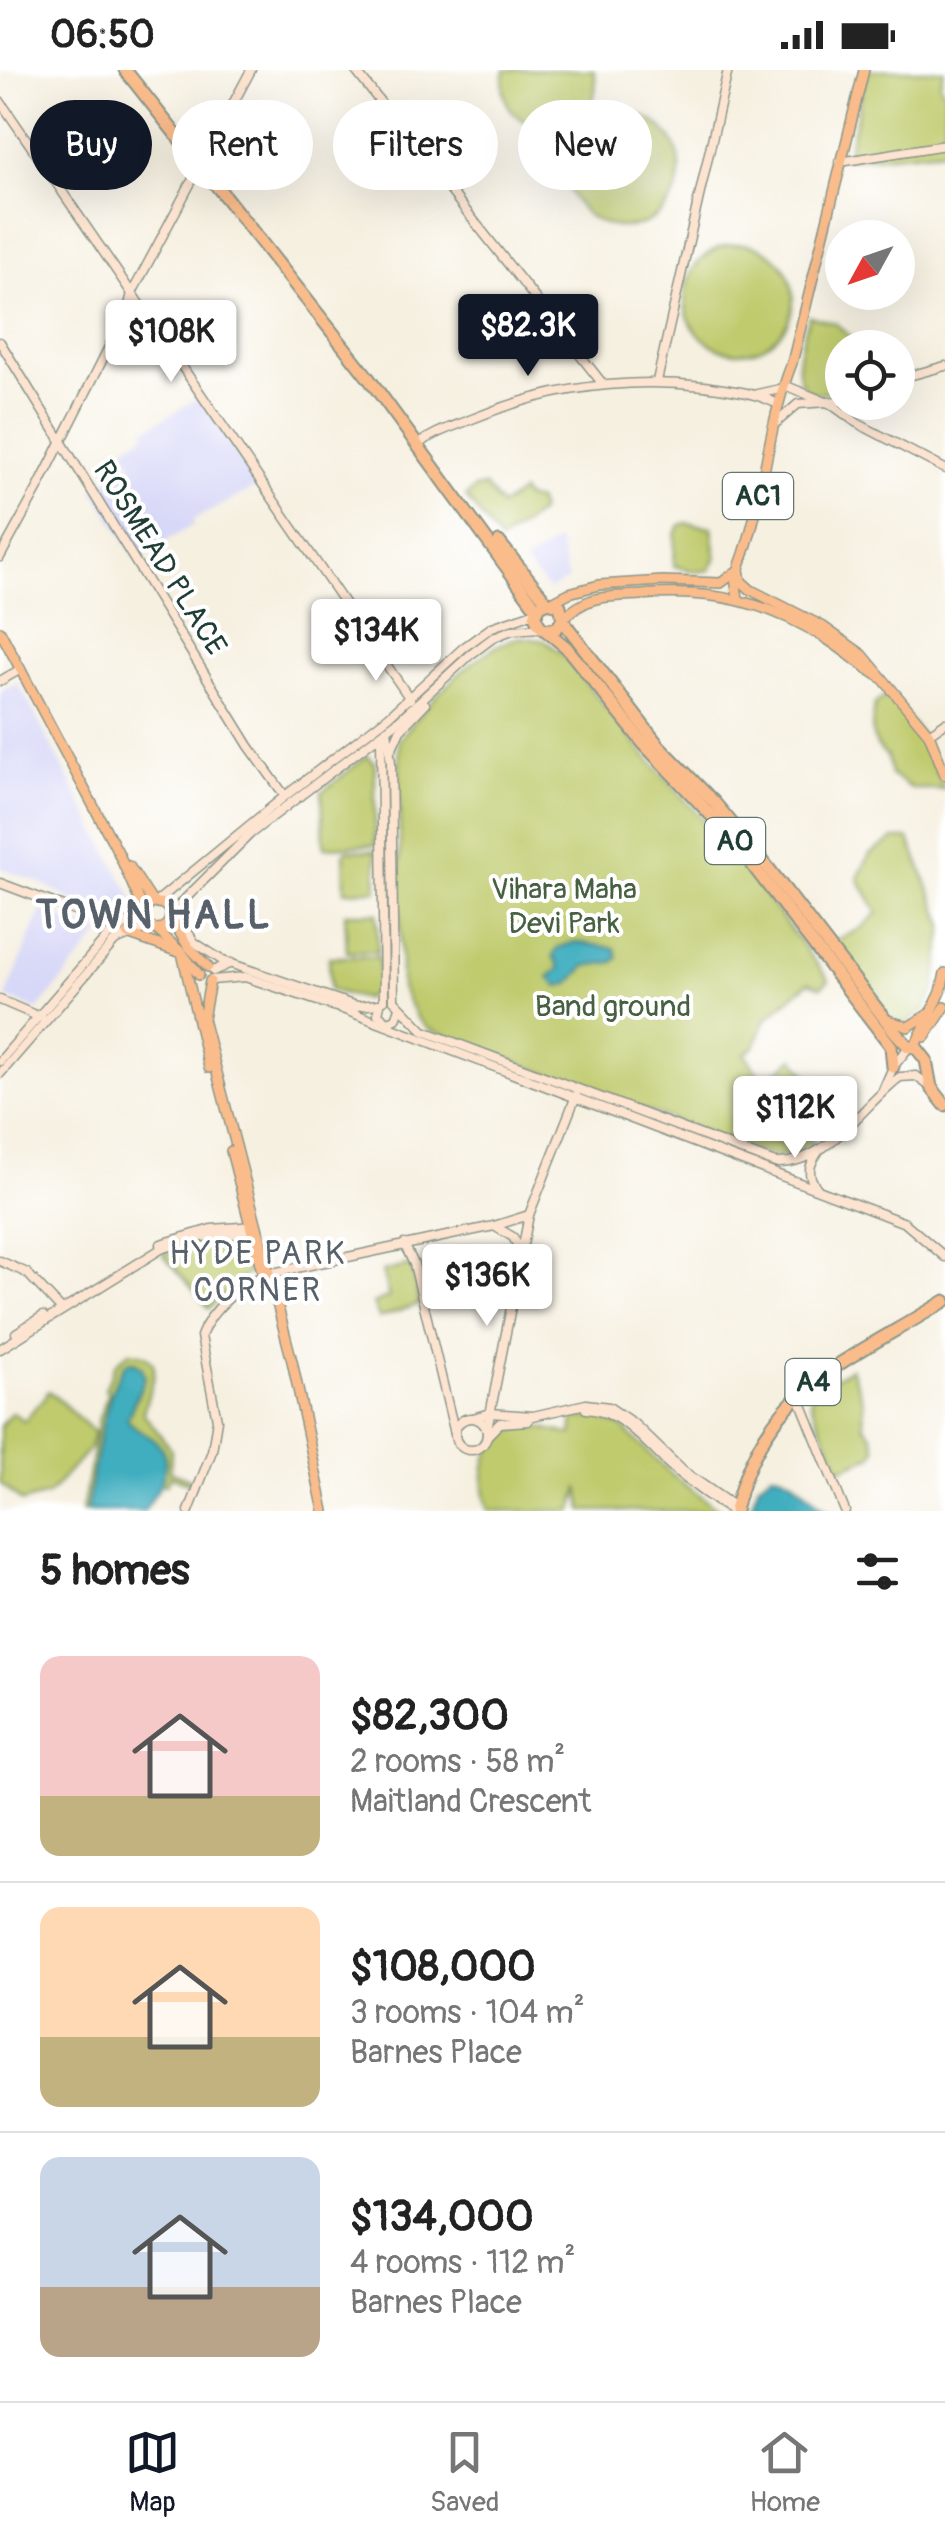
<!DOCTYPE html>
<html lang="en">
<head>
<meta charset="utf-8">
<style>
  body { margin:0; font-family:Pangolin,sans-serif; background:#f2f2f2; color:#222; height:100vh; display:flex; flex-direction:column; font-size:38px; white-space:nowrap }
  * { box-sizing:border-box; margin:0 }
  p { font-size:32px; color:#767676 }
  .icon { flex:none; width:55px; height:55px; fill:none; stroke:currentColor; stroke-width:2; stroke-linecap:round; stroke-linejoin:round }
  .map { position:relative; height:1441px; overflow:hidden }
  .details { display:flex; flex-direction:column; background:#fff; flex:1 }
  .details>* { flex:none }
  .hud { position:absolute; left:30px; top:30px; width:885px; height:90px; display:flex; gap:20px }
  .needle { width:65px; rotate:230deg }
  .buttons { position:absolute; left:825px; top:150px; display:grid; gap:20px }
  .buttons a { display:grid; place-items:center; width:90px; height:90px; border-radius:50%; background:#fff; box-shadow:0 10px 40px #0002; font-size:50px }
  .price { position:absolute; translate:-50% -85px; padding:0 22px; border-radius:10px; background:#fff; color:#222; font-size:32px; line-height:65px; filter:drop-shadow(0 2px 5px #0008) }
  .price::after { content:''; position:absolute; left:50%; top:60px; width:30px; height:22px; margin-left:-15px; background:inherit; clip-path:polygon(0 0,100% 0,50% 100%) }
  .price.active { background:#111827; color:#fff }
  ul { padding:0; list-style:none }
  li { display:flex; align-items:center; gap:30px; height:250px; padding:0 40px }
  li+li { border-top:2px solid #e0e0e0 }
  li span { display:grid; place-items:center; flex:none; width:280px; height:200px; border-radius:20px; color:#555 }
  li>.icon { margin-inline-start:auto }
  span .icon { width:120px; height:120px; fill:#fffc; stroke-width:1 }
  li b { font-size:42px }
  h2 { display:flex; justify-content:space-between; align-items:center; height:120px; padding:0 40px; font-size:42px }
  .pill { padding:0 35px; border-radius:45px; background:#fff; box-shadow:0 10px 40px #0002; font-size:35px; line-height:90px }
  .pill.active { background:#111827; color:#fff }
  .status { display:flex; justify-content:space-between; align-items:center; height:70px; padding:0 50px; background:#fff; direction:ltr }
  .status svg { height:28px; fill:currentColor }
  .dock { display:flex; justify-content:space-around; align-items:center; height:140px; border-top:2px solid #e0e0e0; background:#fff; font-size:28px; color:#767676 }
  .dock a { display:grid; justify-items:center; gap:5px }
  .dock .active { color:#111827 }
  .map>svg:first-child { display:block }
  .built { fill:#d7d7f8 }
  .green { fill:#bfcb6d; stroke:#6f8450; stroke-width:2.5 }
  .water { fill:#41aebf; stroke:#30767a; stroke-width:2.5 }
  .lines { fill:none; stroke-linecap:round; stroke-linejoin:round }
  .secondary-casing { stroke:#8a968a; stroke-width:11 }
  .primary-casing { stroke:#8a968a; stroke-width:12 }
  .highway-casing { stroke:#8a968a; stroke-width:15 }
  .secondary { stroke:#fde4d1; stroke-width:8 }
  .primary { stroke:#fabc8b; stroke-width:9 }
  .highway { stroke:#fabc8b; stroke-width:11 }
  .labels { text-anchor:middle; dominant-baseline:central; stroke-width:8; stroke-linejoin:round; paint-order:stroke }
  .shield { fill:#fff; stroke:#627771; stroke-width:2.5 }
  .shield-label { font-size:28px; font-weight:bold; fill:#1f3d34 }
  .street-label { font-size:30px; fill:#1f3d34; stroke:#fff }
  .park-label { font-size:30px; fill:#476042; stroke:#fff }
  .neighbourhood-label { font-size:32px; letter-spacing:2.5px; fill:#58616a; stroke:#fff }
  .district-label { font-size:40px; font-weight:bold; letter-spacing:2.5px; fill:#58616a; stroke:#fff }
</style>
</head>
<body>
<div class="status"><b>06:50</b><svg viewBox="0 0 49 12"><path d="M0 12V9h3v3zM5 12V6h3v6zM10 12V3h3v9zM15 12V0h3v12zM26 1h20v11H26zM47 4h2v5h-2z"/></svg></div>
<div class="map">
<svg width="945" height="1441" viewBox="0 0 945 1441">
  <rect width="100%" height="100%" fill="#fff"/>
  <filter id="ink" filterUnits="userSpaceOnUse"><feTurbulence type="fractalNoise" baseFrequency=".01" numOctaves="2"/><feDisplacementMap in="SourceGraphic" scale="20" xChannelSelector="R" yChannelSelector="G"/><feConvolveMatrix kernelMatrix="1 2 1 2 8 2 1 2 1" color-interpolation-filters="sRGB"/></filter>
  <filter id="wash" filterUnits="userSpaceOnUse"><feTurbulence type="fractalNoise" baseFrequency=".0048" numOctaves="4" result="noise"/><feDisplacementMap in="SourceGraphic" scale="40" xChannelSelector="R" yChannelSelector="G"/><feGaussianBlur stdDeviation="2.25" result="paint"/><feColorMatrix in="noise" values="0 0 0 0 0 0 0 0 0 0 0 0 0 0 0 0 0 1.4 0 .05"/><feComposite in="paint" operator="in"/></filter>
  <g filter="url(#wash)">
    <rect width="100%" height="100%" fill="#f6f0e0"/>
    <g class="built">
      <polygon points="200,327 260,415 193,450 194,455 136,489 93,419 133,396 123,378 146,364 144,360"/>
      <polygon points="558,471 568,510 549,520 524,493"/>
      <polygon points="18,613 132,827 134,837 122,849 111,851 41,813 0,798 0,622"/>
      <polygon points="41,840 101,863 38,940 6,927"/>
    </g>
    <g class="green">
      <path d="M505 0H594C610 80 487 74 505 0Z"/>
      <polygon points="868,0 944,0 940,14 945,23 945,80 846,89"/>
      <circle cx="623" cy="100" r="57"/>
      <circle cx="739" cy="228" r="54"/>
      <path d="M809 246 835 253 861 277 842 278V319L815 324C784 311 803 272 809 246Z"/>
      <polygon points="485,416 501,436 521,422 524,428 538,431 540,443 500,472 466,427 475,418"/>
      <polygon points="687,453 712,457 716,487 710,500 698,502 674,496 675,465 680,455"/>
      <path d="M522 567 546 571 563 585 646 686 731 781 829 910 821 917 809 912 766 949 754 977 745 984 764 1012 794 988 812 1010 830 1011 849 1035 813 1064H807L813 1072C797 1084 783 1090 763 1084L428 959 417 948 401 918 399 670C425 636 479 574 522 567Z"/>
      <path d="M886 626 891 627 920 664 944 719H913L891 705 887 686C868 672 871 656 875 634Z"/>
      <polygon points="367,686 375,693 375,775 324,777 322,722"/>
      <polygon points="894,769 909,769 944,855 935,919 925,939 907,953 893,952 831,873 860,859 878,843 858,808 870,784"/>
      <polygon points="347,780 376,781 377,820 345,821 344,783"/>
      <polygon points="345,843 377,843 378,882 347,882"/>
      <polygon points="329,887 378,887 380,920 364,929 330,920"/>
      <polygon points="238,1170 246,1176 254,1197 209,1238 163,1184 215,1171"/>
      <polygon points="411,1195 420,1234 379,1248 373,1234 389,1227 382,1202"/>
      <path d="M129 1282C173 1286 147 1318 143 1343L171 1379 170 1401 194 1411 193 1415 170 1406 166 1415 161 1414C174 1371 146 1375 127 1349L143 1312 137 1293 129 1292C104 1311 94 1407 86 1441H82L99 1348 108 1323 105 1320 115 1294Z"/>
      <polygon points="851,1298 863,1332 864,1356 872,1364 876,1379 872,1386 840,1399 810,1332 813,1322"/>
      <polygon points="49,1321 94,1362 90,1378 48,1425 22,1432 0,1413 0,1356 12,1342 24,1351"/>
      <path d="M596 1347 621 1356 676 1408 720 1441H583L579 1417 573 1441H489C478 1408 482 1364 524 1357 539 1355 557 1362 572 1365L574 1348Z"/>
    </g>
    <g class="water">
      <polygon points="574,872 615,878 618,888 614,892 586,896 569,914 558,916 549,907 560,898 553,886 558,878"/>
      <path d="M129 1291 141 1296 145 1307 127 1349C134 1359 143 1361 153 1369 179 1389 158 1421 144 1441H86C93 1409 105 1309 129 1291Z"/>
      <path d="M772 1403C797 1404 808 1429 828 1441H749L759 1414Z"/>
    </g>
  </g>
  <g filter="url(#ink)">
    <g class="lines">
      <defs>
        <g id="secondary">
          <polyline points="355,0 602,313"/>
          <polyline points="0,31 410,629"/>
          <polyline points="840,92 945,75"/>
          <polyline points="0,272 249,676 285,726"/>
          <polyline points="898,309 945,296"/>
          <polyline points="657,311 728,0"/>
          <polyline points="757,324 789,317 831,334 857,353 945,399"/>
          <polyline points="776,353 798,334 842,331"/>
          <path d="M417 375C434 362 453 357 472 349 548 317 623 307 704 316 730 320 754 322 778 334"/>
          <polyline points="0,487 38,418 128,239 132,223 251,0"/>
          <polyline points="0,611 21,599"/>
          <polyline points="387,659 391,693 394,930"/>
          <polyline points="929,664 945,653"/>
          <polyline points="381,665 384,930"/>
          <polyline points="392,678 400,660 425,634"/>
          <polyline points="0,813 117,857"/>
          <polyline points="156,832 285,726 389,646 463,578 492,557 536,542"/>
          <polyline points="178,837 180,850 194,872 223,891 356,936 380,934"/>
          <polyline points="170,844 250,764 398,651 470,585 494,567 512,560 541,558"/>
          <polyline points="213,901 231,893"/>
          <polyline points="212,910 245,907 345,940 905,1153 945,1187"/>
          <polyline points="0,930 42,948"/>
          <path d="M394 930 424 961 775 1093C828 1095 862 1035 900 1007L916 1006 931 1017"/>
          <polyline points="380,934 378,944 388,952 396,949 400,938"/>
          <polyline points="0,991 108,866 144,842"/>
          <polyline points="0,1004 115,871 149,857"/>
          <polyline points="883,1020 893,997 909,977"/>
          <path d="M817 1118C806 1105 809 1095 818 1082"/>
          <polyline points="494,1156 513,1167 521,1182"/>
          <polyline points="161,1174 211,1159 255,1156"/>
          <polyline points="404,1174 414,1194 455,1364"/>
          <polyline points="0,1191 27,1203 62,1240"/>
          <polyline points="16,1263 43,1246"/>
          <polyline points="0,1279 161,1179 202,1167 254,1162"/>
          <polyline points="798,1325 845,1441"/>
          <path d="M586 1339C625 1341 646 1375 674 1399 692 1414 711 1428 731 1441"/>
          <circle cx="471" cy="1364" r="16"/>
          <polyline points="473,1348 490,1343 533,1346 586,1334 609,1337 633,1353 683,1401 735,1437"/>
          <polyline points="487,1360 529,1145 576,1026"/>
          <polyline points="487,1366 500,1353 528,1351"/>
          <path d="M189 1441 212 1381 217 1350 201 1266C210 1240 242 1213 268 1204L494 1156 529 1145"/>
        </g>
        <g id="primary">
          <polyline points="739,499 741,511 751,520 822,556 863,585 929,664 945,705"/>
          <path d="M738 528 735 508C764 440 765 361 792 293L864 0"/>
          <polyline points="552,532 569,523 599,515 663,511 721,513 737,501"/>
          <path d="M563 549C590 523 607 527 641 525 710 519 767 531 825 568 845 580 862 597 882 608"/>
          <polyline points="0,561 118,782 144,841"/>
          <polyline points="129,796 153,833"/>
          <circle cx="157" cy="846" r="13"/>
          <polyline points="170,847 188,876 208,897"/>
          <polyline points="157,860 182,883 199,905"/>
          <polyline points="127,864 182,883 209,998"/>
          <polyline points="210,911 203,949 292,1291 324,1441"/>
          <polyline points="888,950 908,957 927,945"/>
          <polyline points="925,967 945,937"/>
          <polyline points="915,976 941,922 945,903"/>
          <polyline points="231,1081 267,1221"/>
        </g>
        <g id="highway">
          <polyline points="125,0 367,306 537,539"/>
          <polyline points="499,472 547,532"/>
          <polyline points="563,551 659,676 714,732 756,782 895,962 909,977 915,976 926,990 931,1017 945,1035"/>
          <polyline points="545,560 557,558 563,549 560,536 549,532 540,536 535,546 539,555 566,577 644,674 727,762 891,976 893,997"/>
          <path d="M735 1441C763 1317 849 1291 945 1231"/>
        </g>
      </defs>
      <use href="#secondary" class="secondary-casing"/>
      <use href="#primary" class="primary-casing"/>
      <use href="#highway" class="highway-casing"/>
      <use href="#secondary" class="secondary"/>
      <use href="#primary" class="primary"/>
      <use href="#highway" class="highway"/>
    </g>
  </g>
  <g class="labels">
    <g class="shield">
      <rect x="723" y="403" width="70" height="46" rx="8"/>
      <rect x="705" y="748" width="60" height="46" rx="8"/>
      <rect x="785.5" y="1289" width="55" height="46" rx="8"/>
    </g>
    <g class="shield-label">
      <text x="758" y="426">AC1</text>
      <text x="735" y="771">A0</text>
      <text x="813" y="1312">A4</text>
    </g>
    <g class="street-label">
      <text transform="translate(160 488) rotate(58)">ROSMEAD PLACE</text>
    </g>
    <g class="park-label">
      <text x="564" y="819">Vihara Maha<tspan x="564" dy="34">Devi Park</tspan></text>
      <text x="613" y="936">Band ground</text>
    </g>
    <g class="neighbourhood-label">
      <text x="258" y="1184">HYDE PARK<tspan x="258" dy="37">CORNER</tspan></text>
    </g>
    <g class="district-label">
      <text x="154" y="845">TOWN HALL</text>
    </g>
  </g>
</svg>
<div class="buttons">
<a><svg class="needle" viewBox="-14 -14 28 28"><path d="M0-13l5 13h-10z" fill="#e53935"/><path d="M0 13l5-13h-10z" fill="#767676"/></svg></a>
<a><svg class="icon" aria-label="locate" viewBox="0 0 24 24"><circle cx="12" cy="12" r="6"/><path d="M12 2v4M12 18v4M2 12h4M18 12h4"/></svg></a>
</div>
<b class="price active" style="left:528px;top:309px">$82.3K</b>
<b class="price" style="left:171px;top:315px">$108K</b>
<b class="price" style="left:376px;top:614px">$134K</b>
<b class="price" style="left:795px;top:1091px">$112K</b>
<b class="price" style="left:487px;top:1259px">$136K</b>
<div class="hud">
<a class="pill active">Buy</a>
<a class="pill">Rent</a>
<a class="pill">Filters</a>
<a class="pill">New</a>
</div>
</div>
<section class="details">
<h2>5 homes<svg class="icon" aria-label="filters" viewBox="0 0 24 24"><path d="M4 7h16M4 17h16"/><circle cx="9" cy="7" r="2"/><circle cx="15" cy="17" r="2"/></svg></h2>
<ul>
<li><span style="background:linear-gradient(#f6c9c9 70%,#c2b280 0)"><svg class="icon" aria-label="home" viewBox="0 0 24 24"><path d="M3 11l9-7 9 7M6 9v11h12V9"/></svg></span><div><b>$82,300</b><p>2 rooms · 58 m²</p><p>Maitland Crescent</p></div></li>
<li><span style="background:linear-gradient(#ffd9b3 65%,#c2b280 0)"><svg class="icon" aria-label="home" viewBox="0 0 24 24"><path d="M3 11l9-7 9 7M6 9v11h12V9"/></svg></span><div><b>$108,000</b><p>3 rooms · 104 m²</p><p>Barnes Place</p></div></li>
<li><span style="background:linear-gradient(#c9d6e8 65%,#b9a48a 0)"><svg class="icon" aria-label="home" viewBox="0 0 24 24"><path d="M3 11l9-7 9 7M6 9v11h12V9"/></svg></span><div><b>$134,000</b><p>4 rooms · 112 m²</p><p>Barnes Place</p></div></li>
</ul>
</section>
<nav class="dock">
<a class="active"><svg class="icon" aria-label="map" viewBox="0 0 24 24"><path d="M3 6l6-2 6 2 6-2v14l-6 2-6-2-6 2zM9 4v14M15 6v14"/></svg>Map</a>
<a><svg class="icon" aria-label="saved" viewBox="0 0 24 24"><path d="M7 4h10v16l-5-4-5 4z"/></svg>Saved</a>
<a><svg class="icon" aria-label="home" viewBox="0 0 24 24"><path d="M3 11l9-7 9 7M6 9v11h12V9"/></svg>Home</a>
</nav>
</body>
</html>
